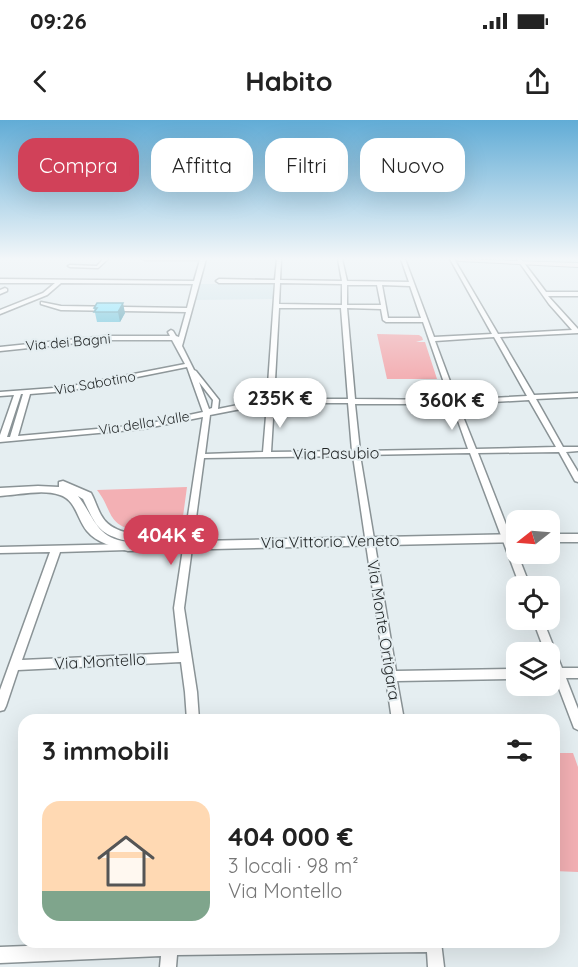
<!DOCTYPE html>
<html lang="it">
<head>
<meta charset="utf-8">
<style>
  body { margin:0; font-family:Quicksand,sans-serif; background:#f6f6f6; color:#222; height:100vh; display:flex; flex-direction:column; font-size:22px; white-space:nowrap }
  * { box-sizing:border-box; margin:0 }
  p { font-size:20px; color:#767676 }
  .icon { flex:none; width:33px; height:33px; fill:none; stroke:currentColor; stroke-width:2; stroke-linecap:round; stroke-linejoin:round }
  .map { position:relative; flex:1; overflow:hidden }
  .drawer { position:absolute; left:18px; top:594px; width:542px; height:234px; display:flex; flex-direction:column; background:#fff; border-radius:18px; box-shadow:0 6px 24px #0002 }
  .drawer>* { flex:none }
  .guide { position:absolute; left:18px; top:18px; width:543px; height:54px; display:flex; gap:12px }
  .needle { width:39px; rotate:253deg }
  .fabs { position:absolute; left:506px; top:390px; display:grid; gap:12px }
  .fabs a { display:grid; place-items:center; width:54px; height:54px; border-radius:12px; background:#fff; box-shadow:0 6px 24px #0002; font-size:30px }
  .price { position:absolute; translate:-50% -51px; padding:0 14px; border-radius:21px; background:#fff; color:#222; font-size:20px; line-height:39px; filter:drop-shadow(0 2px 3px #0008) }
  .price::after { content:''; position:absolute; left:50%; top:36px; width:18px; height:14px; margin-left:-9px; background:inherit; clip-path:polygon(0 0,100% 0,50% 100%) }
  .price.active { background:#d14159; color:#fff }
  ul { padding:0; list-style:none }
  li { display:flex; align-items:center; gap:18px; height:150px; padding:0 24px }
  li+li { border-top:2px solid #e0e0e0 }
  li span { display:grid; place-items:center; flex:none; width:168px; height:120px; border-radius:18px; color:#555 }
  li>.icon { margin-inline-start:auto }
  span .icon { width:72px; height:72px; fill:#fffc; stroke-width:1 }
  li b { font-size:26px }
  h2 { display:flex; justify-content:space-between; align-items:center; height:72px; padding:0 24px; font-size:26px }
  .pill { padding:0 21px; border-radius:18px; background:#fff; box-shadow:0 6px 24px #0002; font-size:21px; line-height:54px }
  .pill.active { background:#d14159; color:#fff }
  .status { display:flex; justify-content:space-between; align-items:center; height:42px; padding:0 30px; background:#fff; direction:ltr }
  .status svg { height:16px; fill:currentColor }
  header { display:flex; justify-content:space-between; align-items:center; height:78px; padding:0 24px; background:#fff; font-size:27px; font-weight:700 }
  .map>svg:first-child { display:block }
  .built { fill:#d2e5ea }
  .green { fill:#f3b0b4 }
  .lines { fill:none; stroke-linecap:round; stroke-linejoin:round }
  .minor-casing { stroke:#8a9396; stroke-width:3 }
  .tertiary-casing { stroke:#8a9396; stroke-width:3 }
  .secondary-casing { stroke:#8a9396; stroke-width:2 }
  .minor { fill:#fff; fill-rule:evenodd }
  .tertiary { fill:#fff; fill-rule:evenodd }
  .secondary { fill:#ffecec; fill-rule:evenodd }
  .wall { fill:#6ec4db }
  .shaded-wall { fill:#5aa0b2 }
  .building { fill:#80e4ff; stroke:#5aa0b2; stroke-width:1.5 }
  .labels { text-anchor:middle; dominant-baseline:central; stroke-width:4.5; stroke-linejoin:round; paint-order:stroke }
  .far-street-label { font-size:14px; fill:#1f2324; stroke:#e5eef1 }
  .street-label { font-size:16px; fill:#1f2324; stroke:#e5eef1 }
</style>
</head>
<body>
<div class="status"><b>09:26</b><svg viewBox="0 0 49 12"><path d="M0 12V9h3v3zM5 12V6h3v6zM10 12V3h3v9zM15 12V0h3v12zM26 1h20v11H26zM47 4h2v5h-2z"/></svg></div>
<header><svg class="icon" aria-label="back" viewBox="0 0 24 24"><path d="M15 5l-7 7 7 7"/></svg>Habito<svg class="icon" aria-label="share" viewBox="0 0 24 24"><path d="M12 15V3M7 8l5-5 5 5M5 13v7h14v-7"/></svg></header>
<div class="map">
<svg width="578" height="847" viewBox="0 0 578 847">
  <rect width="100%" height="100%" fill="#e5eef1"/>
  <polygon class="built" points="199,164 273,164 273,179 195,180"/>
  <g class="green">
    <polygon points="377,214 419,215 422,217 423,220 416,222 425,222 437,259 387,259"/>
    <path d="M187 367 181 411H169L166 408H140L137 411C106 405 113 390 97 370Z"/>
    <polygon points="554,633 573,633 578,647 578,752 554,751"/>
  </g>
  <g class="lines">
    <defs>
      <g id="minor">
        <polygon points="103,139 108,139 98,148 70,147 68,146 70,145 97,146"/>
        <path d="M143 139H206L182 226 194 250 196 251 219 280 218 289 267 279 275 163H219L216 161 219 159 275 160 277 139H281L280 160 342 161 338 139H342L347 161 409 162 401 139H405L434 217 492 214 450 139H454L498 214 572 210 549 184 517 139H521L546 172H578V176H548L578 209V213L500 217 534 275 578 273V277L536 279 563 327H578V331L566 332 578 352V362L575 361 559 332 478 333 530 466H520L470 333 360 335 396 551 516 549V559L397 561 404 600H392L353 336 204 338 184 488 197 572 199 600H187L185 572 181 542 18 550 6 586 4 590 0 591V570L50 432 0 433V427L127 424 132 427 127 430 60 432 22 540 179 533 174 488 203 297 142 309 0 322V315L14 275 0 276V272L67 267 185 244 172 220H106L0 231V227L106 216H170L168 212 171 210 173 211 176 216 179 217 186 192 61 190 41 184V182L61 186 187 188 193 164 61 163 47 175 0 194V190L43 173 55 163H0V159L194 161 200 140H145ZM280 163 342 164V185L279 184ZM347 165H377L381 185H347ZM382 165 410 166 421 198H388ZM279 188H341L348 279H274ZM347 188 381 189 383 200 386 202H423L450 280 355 279ZM494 217 527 276 457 280 435 221ZM187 247 203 292 142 305 18 316 30 274 67 271ZM199 262 213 280 212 288 209 289ZM21 274H23L10 317H7ZM529 280 556 327 476 329 458 284ZM274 283H348L352 331 271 332ZM267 284 263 332 205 334 210 295ZM355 284H452L468 329 360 331Z"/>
        <polygon points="5,168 7,169 7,171 0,174 0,170"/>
        <polygon points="533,500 543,500 562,548 578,548 578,558 566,558 578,589 578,610 574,608 555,558 549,558 549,548 551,548 549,543 549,532 545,532"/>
        <polygon points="132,822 441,822 444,847 428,847 427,832 177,835 176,847 160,847 161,836 0,843 0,827"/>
      </g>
      <g id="tertiary">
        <path d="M63 361 91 373C95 380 97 388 101 395 111 414 135 413 152 418L153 422 516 414V422L128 431C114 427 97 423 87 411 77 399 76 380 60 375 42 369 19 375 0 376V368L38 366 59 367V362ZM78 376 83 379C97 408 99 415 132 422 97 421 95 398 78 376Z"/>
        <rect x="549" y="414" width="29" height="8"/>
      </g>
      <polygon id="secondary" points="455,139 578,143 578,147 459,141"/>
    </defs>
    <use href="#minor" class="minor-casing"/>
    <use href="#tertiary" class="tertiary-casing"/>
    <use href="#secondary" class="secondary-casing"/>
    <use href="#minor" class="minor"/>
    <use href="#tertiary" class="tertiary"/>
    <use href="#secondary" class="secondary"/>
  </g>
  <polygon class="wall" points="94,188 125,193 120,202 97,202"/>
  <polygon class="shaded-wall" points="123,183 125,193 120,202 118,192"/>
  <polygon class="building" points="97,183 123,183 118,192 94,192 97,188 94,188"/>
  <linearGradient id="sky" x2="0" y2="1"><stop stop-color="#61acd6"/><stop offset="0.54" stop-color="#f3f7f9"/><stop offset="1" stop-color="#f3f7f9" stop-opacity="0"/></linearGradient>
  <rect width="578" height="257" fill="url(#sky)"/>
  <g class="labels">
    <g class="far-street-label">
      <text transform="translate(68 222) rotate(-5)">Via dei Bagni</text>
      <text transform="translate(95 263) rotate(-10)">Via Sabotino</text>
      <text transform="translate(144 303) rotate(-9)">Via della Valle</text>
    </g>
    <g class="street-label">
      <text transform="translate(336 333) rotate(-1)">Via Pasubio</text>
      <text transform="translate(330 421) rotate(-1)">Via Vittorio Veneto</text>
      <text transform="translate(384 510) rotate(81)">Via Monte Ortigara</text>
      <text transform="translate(100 541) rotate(-3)">Via Montello</text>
    </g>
  </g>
</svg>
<div class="fabs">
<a><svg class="needle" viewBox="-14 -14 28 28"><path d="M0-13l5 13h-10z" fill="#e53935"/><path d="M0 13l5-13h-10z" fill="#767676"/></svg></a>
<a><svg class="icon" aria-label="locate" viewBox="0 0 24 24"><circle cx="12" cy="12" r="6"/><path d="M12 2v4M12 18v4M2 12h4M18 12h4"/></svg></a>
<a><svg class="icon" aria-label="layers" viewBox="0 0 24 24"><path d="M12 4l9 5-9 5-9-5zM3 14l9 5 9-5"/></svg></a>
</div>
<b class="price" style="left:280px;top:309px">235K €</b>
<b class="price" style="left:452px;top:311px">360K €</b>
<b class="price active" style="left:171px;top:446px">404K €</b>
<div class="guide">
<a class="pill active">Compra</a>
<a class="pill">Affitta</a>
<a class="pill">Filtri</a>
<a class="pill">Nuovo</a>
</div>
<section class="drawer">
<h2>3 immobili<svg class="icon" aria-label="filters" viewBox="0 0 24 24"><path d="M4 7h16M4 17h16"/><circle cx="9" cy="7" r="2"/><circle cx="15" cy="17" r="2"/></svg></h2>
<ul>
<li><span style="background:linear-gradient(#ffd9b3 75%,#7fa58c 0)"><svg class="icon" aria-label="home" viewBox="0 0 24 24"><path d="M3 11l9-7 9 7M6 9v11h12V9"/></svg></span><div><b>404 000 €</b><p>3 locali · 98 m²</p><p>Via Montello</p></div></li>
</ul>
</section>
</div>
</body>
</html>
